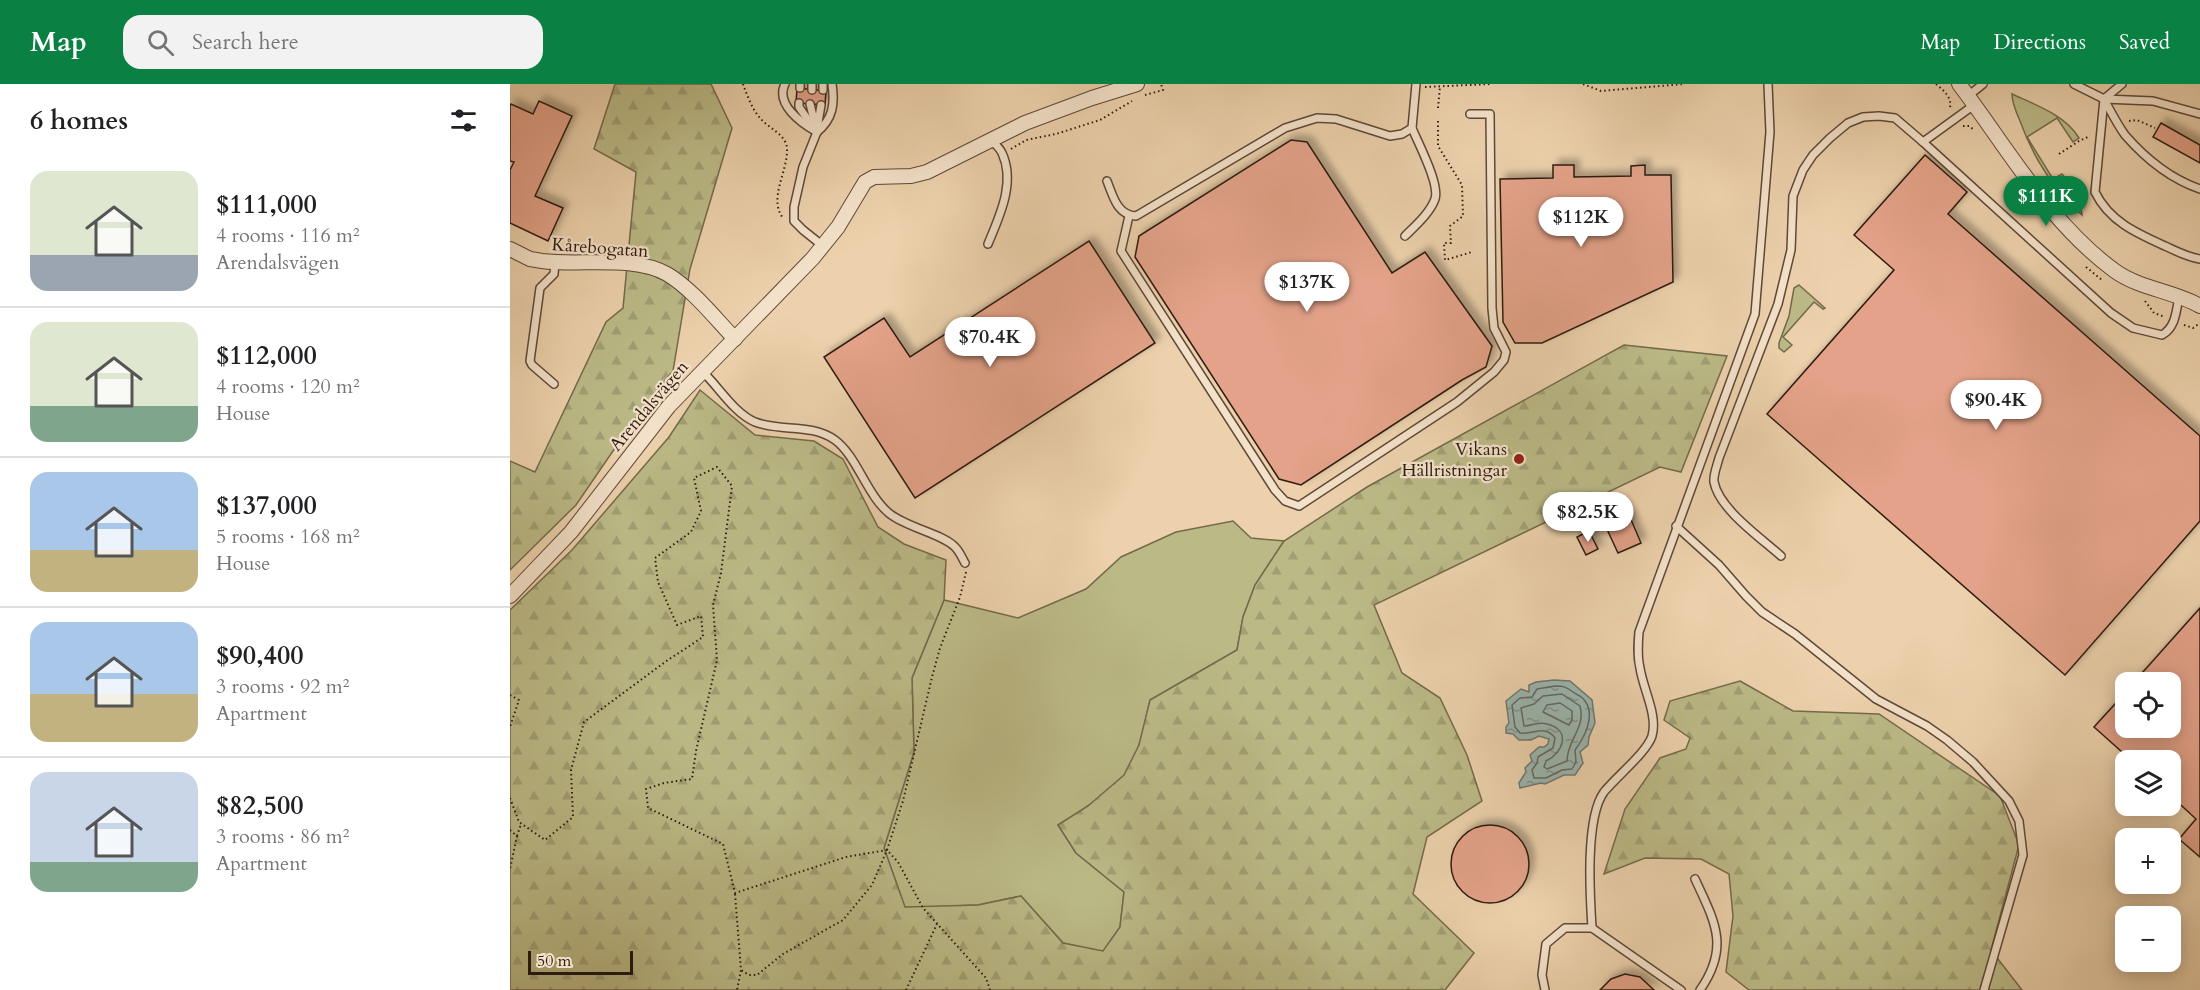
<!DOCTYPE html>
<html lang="en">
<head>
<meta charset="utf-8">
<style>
  body { margin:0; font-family:Cardo,serif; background:#f2f2f2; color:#202124; height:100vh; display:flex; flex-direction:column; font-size:22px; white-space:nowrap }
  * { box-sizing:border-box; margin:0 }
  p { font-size:20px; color:#757577 }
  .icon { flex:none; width:33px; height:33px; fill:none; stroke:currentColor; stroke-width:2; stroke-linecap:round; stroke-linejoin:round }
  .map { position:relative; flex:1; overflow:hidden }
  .details { display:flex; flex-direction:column; background:#fff; width:510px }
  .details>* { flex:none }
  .controls { position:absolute; left:1605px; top:588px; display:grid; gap:12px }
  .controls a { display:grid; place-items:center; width:66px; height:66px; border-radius:12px; background:#fff; box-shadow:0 3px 15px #0003; font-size:30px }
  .scale { position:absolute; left:18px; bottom:15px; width:105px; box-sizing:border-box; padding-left:6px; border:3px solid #2e1b11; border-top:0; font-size:16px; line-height:21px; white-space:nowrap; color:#2e1b11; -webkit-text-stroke:4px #f3e1c9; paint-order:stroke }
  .price { position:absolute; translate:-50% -51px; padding:0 14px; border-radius:21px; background:#fff; color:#222; font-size:20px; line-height:39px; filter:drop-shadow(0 2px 3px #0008) }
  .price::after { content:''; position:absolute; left:50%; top:36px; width:18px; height:14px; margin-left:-9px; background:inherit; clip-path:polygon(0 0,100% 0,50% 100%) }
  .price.active { background:#0b8043; color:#fff }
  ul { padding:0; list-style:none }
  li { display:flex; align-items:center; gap:18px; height:150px; padding:0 30px }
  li+li { border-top:2px solid #e0e0e0 }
  li span { display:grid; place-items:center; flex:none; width:168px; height:120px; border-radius:18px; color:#555 }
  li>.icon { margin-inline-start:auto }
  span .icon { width:72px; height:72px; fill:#fffc; stroke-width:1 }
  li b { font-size:26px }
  h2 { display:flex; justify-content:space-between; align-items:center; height:72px; padding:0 30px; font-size:26px }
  header { display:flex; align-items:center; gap:36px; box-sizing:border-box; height:84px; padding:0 30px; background:#0b8043; color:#fff }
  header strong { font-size:28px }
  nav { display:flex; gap:33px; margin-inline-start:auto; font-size:21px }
  .search { width:420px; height:54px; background:#f2f2f2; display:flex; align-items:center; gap:15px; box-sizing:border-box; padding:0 21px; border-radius:18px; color:#757577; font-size:22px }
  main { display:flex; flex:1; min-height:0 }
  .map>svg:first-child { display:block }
  .green { fill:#bbba87; stroke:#746a4c; stroke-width:1.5 }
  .forest { fill:url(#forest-firs); stroke:#746a4c; stroke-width:1.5 }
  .water { fill:url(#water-ripples); stroke:#6f7870; stroke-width:1.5 }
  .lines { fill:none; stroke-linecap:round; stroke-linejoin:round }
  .shore { stroke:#646860; stroke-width:1.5 }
  .building { fill:#e3a289; stroke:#2e1b11; stroke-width:1.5; filter:url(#shadow) }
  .lane-casing { stroke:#5e4838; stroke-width:10 }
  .street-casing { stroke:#5e4838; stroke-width:16 }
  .path { stroke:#2e1b11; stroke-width:2; stroke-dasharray:1.5 3; stroke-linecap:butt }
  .lane { stroke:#f3e1c9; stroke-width:7 }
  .street { stroke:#f3e1c9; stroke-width:14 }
  .poi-dot { fill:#8f2418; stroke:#f3e1c9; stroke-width:2 }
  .labels { text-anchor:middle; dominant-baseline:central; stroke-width:4.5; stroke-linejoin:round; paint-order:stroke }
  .street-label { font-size:18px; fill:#2e1b11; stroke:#f3e1c9 }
  .poi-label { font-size:18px; fill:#2e1b11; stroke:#f3e1c9; text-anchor:end }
</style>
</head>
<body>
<header>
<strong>Map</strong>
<div class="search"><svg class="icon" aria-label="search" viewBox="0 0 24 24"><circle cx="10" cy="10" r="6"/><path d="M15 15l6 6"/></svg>Search here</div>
<nav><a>Map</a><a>Directions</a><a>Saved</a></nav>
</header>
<main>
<section class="details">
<h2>6 homes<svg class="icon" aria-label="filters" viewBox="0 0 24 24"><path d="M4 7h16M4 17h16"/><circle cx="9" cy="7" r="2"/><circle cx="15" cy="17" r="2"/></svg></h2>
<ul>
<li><span style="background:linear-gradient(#dfe7d0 70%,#9aa5b1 0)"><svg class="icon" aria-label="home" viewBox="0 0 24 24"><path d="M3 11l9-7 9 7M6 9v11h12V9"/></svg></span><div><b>$111,000</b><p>4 rooms · 116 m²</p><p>Arendalsvägen</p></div></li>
<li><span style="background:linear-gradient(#dfe7d0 70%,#7fa58c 0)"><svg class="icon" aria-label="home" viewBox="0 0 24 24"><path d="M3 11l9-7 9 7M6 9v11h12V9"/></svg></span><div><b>$112,000</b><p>4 rooms · 120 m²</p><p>House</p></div></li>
<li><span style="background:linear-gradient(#a9c7e8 65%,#c2b280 0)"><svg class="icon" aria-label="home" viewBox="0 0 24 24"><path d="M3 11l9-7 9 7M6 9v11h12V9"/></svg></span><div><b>$137,000</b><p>5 rooms · 168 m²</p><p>House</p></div></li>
<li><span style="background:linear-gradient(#a9c7e8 60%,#c2b280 0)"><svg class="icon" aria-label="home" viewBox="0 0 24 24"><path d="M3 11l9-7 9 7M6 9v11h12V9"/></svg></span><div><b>$90,400</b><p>3 rooms · 92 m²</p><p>Apartment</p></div></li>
<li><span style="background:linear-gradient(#c9d6e8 75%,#7fa58c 0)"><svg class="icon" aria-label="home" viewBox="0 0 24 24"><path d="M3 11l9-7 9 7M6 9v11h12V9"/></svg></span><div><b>$82,500</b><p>3 rooms · 86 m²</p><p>Apartment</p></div></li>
</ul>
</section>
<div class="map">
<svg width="1690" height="906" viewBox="0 0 1690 906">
  <defs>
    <pattern id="forest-firs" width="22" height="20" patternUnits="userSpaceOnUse" patternTransform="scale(1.5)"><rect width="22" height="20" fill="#bbba87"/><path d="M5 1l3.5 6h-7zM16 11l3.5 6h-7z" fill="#a19f74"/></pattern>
    <pattern id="water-ripples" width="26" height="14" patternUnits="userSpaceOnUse" patternTransform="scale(1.5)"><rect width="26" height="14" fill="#9ab6b0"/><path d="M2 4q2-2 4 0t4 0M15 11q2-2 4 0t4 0" fill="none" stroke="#7e938e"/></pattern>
    <filter id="shadow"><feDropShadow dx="5.5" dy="-5.5" stdDeviation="3" flood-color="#0004"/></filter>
  </defs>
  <rect width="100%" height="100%" fill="#ecd1ac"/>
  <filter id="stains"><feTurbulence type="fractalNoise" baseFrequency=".00333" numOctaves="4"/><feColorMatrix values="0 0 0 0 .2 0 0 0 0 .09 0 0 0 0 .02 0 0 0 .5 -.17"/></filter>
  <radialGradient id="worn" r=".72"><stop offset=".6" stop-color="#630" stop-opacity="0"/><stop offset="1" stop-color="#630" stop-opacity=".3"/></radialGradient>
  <g class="green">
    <path d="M1502 10C1526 21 1555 31 1569 54L1563 58 1547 34 1517 53 1543 95 1552 90 1569 110 1572 131C1543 105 1523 73 1510 37 1506 28 1502 18 1502 10Z"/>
    <polygon points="1289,201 1315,224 1313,225 1304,218 1273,253 1282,261 1274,268 1269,264 1269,259 1279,232 1284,204"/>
    <path d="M723 437 741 454 774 457 745 501 733 533 727 566 640 616C634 641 630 669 615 691 603 707 566 730 548 741L566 769 614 808 610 843 593 868 553 859 511 812 468 821 395 824 374 764 404 668 402 594 434 516 508 534 576 505 611 473 666 448Z"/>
  </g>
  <g class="forest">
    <polygon points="105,0 201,0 222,44 180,185 163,287 129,329 66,421 0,486 0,377 25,388 96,238 113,224 126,88 84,65"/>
    <polygon points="1114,261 1217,272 1171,388 1150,383 864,521 892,589 930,614 957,671 972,717 917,753 903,810 964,869 935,906 0,906 0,526 62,466 159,353 190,306 245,351 304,357 333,375 368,443 394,460 436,476 434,516 402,594 404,668 374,764 395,823 468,821 511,812 553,859 593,867 610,843 614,808 566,769 548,741 578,722 614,691 629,661 640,616 727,566 733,533 745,501 774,457 857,403"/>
    <polygon points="1230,597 1283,627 1369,630 1490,712 1509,761 1481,866 1512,906 1239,906 1216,888 1223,832 1219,790 1191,775 1135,774 1094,790 1115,725 1150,674 1176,665 1180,654 1154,636 1160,617"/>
  </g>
  <polygon class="water" points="1044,596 1060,597 1082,616 1085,639 1079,653 1078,661 1070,668 1073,679 1065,691 1054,691 1035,700 1031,699 1010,704 1009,699 1016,688 1015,684 1022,677 1020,671 1029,663 1034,663 1038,660 1039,655 1029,652 1021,656 1009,656 1003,650 996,649 996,643 999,639 996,617 1011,605 1019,608 1019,601 1026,598"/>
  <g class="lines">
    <g class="shore">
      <path d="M1045 602C1054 602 1056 603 1063 608 1067 611 1072 612 1075 617 1086 632 1074 654 1065 666L1066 678 1062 685 1052 686 1036 694H1024L1022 686 1027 679 1028 673 1043 664 1045 654C1035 640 1023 651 1010 649L1005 643 1002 621 1010 614 1022 613 1027 605Z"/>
      <path d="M1052 610 1070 622C1076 644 1057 656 1057 677L1037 685 1034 683 1036 677C1053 669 1062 646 1037 640 1028 637 1022 642 1014 642L1011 624 1024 620 1033 612Z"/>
      <polygon points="1050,619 1062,627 1062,636 1059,641 1033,628 1037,621"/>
    </g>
  </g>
  <g class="building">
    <polygon points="287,4 316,7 315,21 286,19"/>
    <polygon points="29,17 62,32 25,112 53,124 38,157 0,139 0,86 4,78 0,77 0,22 1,20 23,30"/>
    <polygon points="1651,39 1690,61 1690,79 1643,53"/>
    <polygon points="781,56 797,58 882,189 915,168 982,262 976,283 952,296 791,401 769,395 625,173 629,152"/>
    <polygon points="1415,71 1457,108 1438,130 1690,352 1690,437 1555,591 1257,330 1384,186 1344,151"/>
    <polygon points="1043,81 1064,81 1064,93 1121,92 1121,82 1135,81 1135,91 1161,91 1163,198 1032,259 1005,259 993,238 990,95 1043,94"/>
    <polygon points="579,157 645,259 405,414 314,273 374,234 400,273"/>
    <polygon points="1119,431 1131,459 1108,469 1095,441"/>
    <polygon points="1079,447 1088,465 1076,471 1067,453"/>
    <polygon points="1690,524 1690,773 1669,755 1686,735 1660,711 1660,676 1621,676 1584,643 1616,608 1616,644 1660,644 1660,598 1624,598"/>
    <circle cx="980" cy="780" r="39"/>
    <polygon points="1115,890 1130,893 1144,906 1090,906 1101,895"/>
  </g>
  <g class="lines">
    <defs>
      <g id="lane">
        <path d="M275 0C265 20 291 39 307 48"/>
        <polyline points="1564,0 1594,15 1643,17 1690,30"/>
        <path d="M1612 0 1594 15 1585 108C1599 137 1626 149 1655 162 1666 167 1677 173 1690 175"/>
        <polyline points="290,4 290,0"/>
        <polyline points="302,6 302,0"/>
        <polyline points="313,6 313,0"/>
        <polyline points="1458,12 1473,0"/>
        <path d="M1594 15C1600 26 1607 40 1615 51 1635 74 1661 95 1690 105"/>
        <polyline points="289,19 289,23 303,43"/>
        <polyline points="300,20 307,48 293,83 284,123 284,137 293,146 313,162"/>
        <polyline points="307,45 311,21"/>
        <path d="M307 48C323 35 325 20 322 0"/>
        <path d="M1413 58 1601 229 1623 244 1652 251C1666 243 1666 227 1669 213"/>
        <path d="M597 97C603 112 607 131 626 132L775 44 807 34 826 35 880 52 892 50 902 44 906 0"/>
        <polyline points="619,132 611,167 765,406 775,417 789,422 947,318 984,288 994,276 996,268 984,244 982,224 980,30 960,30"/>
        <path d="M895 152C905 142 920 129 925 115 930 100 908 59 902 44"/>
        <path d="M478 160C489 133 506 99 492 69 490 64 484 59 480 55"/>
        <path d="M192 287C209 303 224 329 245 338 271 348 301 339 325 356 347 372 357 412 380 430 398 444 433 450 445 463 450 468 452 474 455 479"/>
        <polyline points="44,300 22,281 20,277 30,204 44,190 45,179"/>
        <polyline points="1166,442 1209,481 1236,512 1252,528 1285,550 1366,615 1417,642 1437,656 1463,678 1499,717 1509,737 1513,771 1474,906"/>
        <path d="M1271 472C1251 454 1209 425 1204 398 1203 391 1207 382 1209 374L1268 220 1281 166 1283 112 1293 86 1303 71 1320 54 1338 39 1353 33 1369 32 1385 34 1413 58 1464 21"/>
        <path d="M1185 795C1205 838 1220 863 1190 906"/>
        <path d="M1082 844C1080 812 1075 734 1094 708 1106 693 1137 668 1142 652 1148 631 1133 605 1130 584 1127 572 1128 560 1129 548L1245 230 1260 48 1258 0"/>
        <polyline points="1035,906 1032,891 1036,860 1055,844 1082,844 1171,906"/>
      </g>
      <g id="street">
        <path d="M1449 0C1497 63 1539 139 1605 187 1630 205 1664 207 1690 222"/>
        <path d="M0 165 20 175 32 177C70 182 123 171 157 190 181 204 206 235 225 255"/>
        <polyline points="0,512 61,448 159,322 303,174 328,143 355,98 364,93 401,92 417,88 515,39 582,14 627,0"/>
      </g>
    </defs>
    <use href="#lane" class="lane-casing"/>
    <use href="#street" class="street-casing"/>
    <g class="path">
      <path d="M233 0C237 11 242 25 250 34 258 44 277 51 277 65 278 87 258 115 273 134"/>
      <polyline points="1073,0 1091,7 1174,0"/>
      <path d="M1426 0C1434 7 1442 13 1440 24"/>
      <polyline points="915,3 981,0"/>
      <polyline points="635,11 653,6 651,0"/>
      <polyline points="928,24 930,2"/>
      <polyline points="928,37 928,62 952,101 953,132 940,142 941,159 934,159 935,176 962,168"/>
      <polyline points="1619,37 1627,36 1645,44"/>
      <polyline points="1453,42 1459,42 1464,46"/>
      <polyline points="501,65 516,56 546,50 590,36 622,17"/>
      <polyline points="1549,70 1569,57 1580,52"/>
      <polyline points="1576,183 1592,196"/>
      <polyline points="1635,217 1644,229 1655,233"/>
      <polyline points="1674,241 1683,244 1690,239"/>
      <polyline points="456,488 450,513 430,564 422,593 393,717 377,766 388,778 413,824 476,894 480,906"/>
      <polyline points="0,611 9,616 0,643"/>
      <polyline points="0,714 9,738 35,756 63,733 61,686 74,638 155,578 193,553 191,532 167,541 148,498 145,474 181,448 191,427 184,394 207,383 222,402 211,489 203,521 207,576 186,667 182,695 154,699 136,705 138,724 213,760 225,809 336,773 377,766 362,801 333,836 273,870 247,891 239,891 231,886"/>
      <polyline points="0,746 7,752 0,785"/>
      <polyline points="7,752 11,740"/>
      <polyline points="225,810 231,886 227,906"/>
      <polyline points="396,906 427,840"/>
    </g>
    <use href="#lane" class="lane"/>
    <use href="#street" class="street"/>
  </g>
  <circle class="poi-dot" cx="1009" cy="375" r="6"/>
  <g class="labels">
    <g class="street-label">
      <text transform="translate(90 164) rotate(4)">Kårebogatan</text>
      <text transform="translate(139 322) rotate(-50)">Arendalsvägen</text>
    </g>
    <g class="poi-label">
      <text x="997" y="365">Vikans<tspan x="997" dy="21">Hällristningar</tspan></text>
    </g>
  </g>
  <rect width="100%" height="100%" filter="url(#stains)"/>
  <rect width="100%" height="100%" fill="url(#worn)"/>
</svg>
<div class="controls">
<a><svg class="icon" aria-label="locate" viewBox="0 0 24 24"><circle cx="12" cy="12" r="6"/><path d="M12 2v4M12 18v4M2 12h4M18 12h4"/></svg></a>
<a><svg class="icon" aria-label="layers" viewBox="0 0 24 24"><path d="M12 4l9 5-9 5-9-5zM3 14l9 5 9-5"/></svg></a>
<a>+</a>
<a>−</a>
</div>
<div class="scale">50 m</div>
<b class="price active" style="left:1536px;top:143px">$111K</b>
<b class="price" style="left:1071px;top:164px">$112K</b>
<b class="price" style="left:797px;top:229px">$137K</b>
<b class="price" style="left:480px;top:284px">$70.4K</b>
<b class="price" style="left:1486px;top:347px">$90.4K</b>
<b class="price" style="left:1078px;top:459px">$82.5K</b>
</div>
</main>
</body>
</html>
